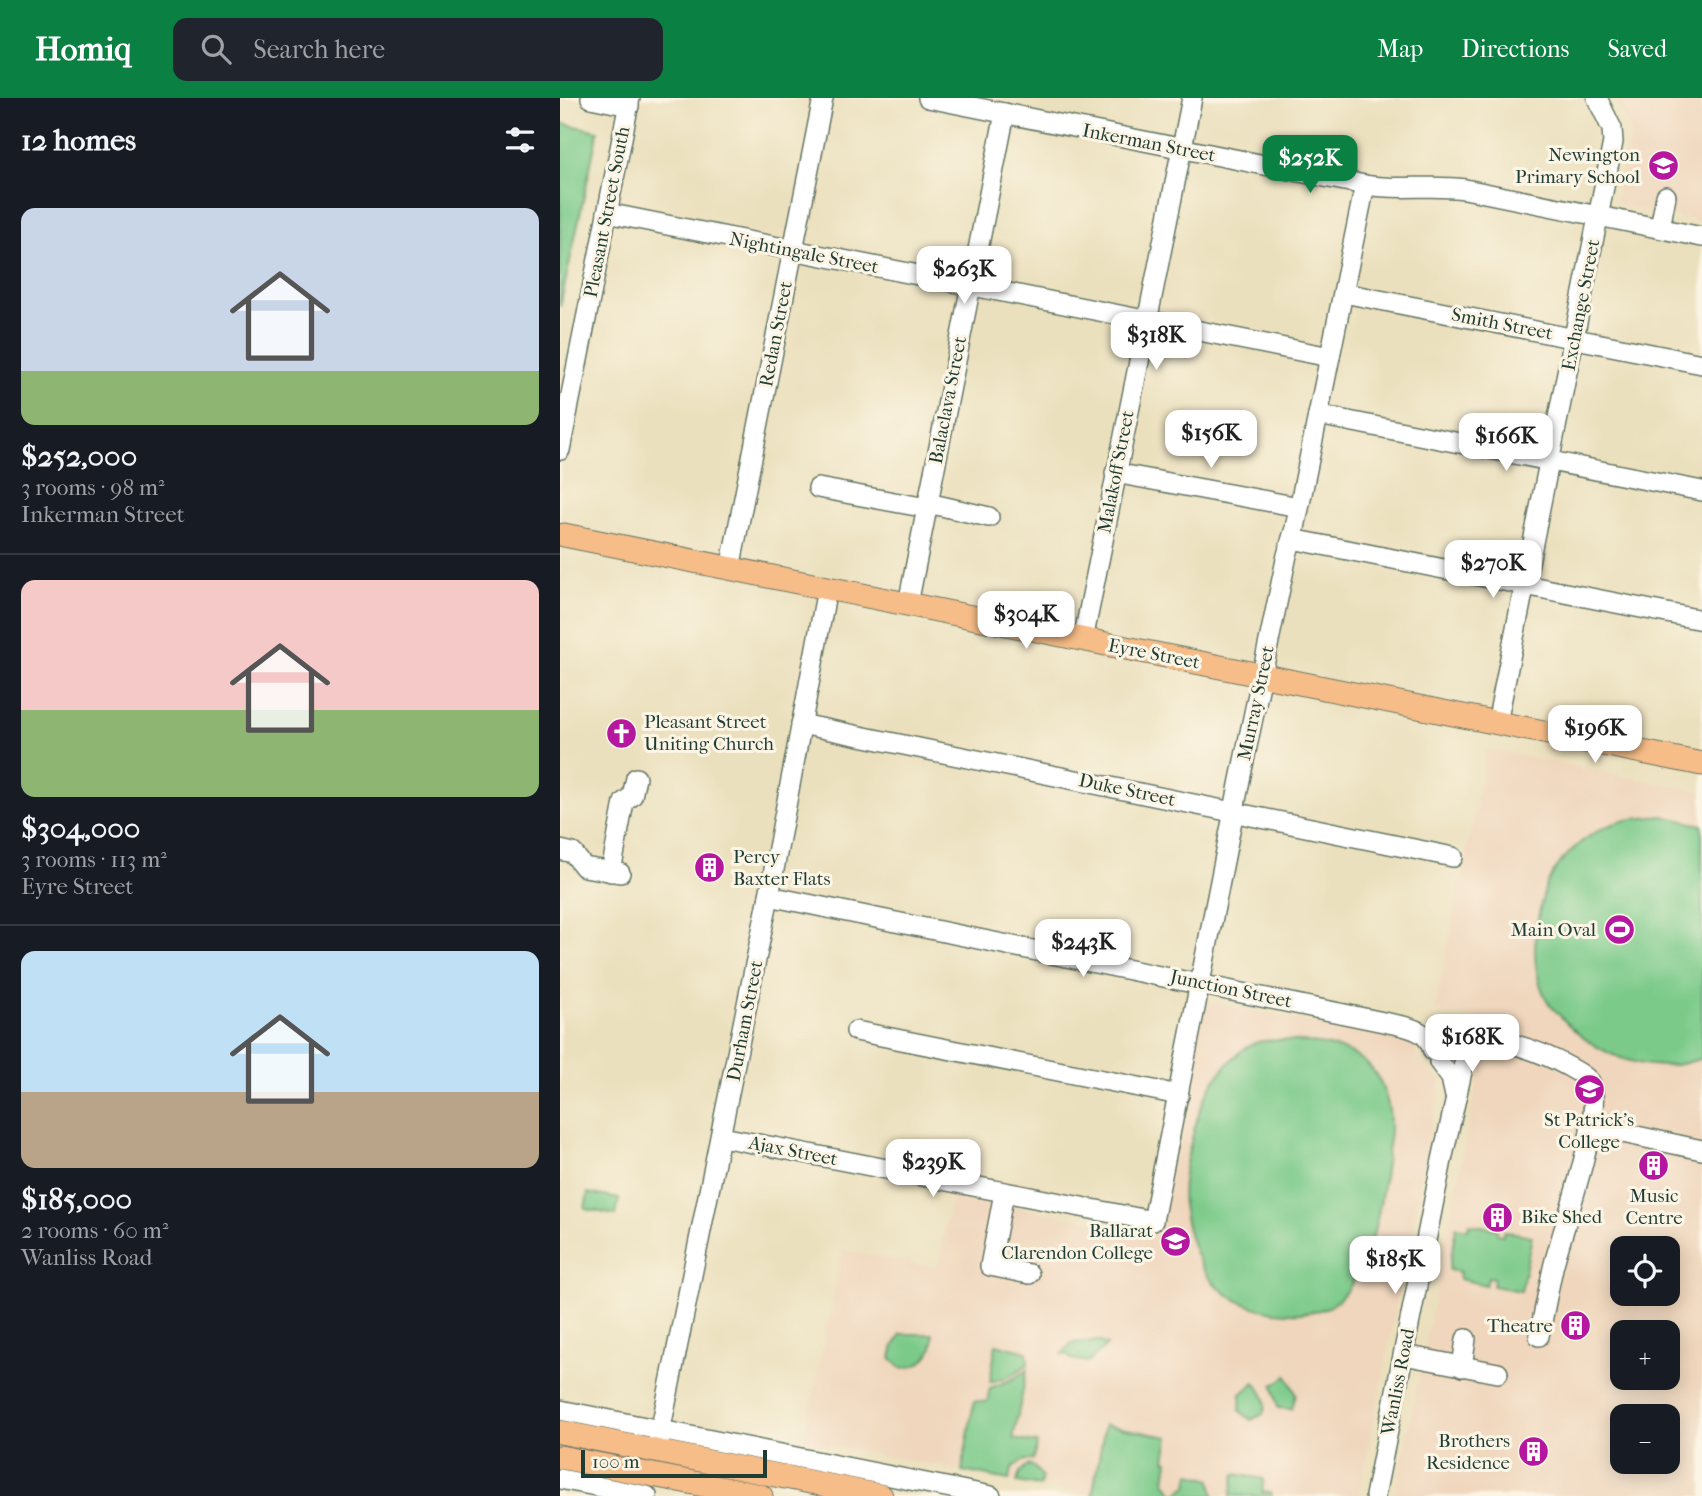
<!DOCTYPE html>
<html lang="en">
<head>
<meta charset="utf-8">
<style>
  body { margin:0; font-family:"IM FELL French Canon",serif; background:#20242c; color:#f1f3f6; height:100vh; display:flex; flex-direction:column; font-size:26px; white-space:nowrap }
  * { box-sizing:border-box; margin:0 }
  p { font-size:23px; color:#9ea1a6 }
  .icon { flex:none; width:38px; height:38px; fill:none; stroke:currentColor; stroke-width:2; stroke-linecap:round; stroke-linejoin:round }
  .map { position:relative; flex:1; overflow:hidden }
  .side { display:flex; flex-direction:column; background:#171b24; width:560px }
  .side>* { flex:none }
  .buttons { position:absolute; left:1050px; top:1138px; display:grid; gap:14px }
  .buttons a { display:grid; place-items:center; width:70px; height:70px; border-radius:14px; background:#171b24; box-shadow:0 4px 18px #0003; font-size:35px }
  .scale { position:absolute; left:21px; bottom:18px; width:186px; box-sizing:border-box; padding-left:7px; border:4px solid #1f3d34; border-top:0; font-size:19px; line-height:24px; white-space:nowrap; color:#1f3d34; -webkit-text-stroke:5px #fcf5e5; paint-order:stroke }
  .price { position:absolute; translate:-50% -60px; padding:0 16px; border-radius:14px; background:#fff; color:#222; font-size:23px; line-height:46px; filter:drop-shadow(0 2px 4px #0008) }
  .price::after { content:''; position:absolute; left:50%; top:42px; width:21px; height:16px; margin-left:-10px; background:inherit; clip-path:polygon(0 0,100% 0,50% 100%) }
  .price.active { background:#0b8043; color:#fff }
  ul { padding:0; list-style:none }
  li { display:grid; align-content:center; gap:14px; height:371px; padding:0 21px }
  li+li { border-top:2px solid #363941 }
  li span { display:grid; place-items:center; height:217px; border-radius:14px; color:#555 }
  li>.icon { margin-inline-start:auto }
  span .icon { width:126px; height:126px; fill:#fffc; stroke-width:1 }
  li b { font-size:30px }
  h2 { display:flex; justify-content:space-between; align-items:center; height:84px; padding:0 21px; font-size:30px }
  header { display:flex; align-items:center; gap:42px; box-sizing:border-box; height:98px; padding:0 35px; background:#0b8043; color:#fff }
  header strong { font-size:33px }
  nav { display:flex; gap:38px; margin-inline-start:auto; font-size:24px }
  .search { width:490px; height:63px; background:#20242c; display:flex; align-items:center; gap:18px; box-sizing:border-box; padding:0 24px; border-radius:14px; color:#9ea1a6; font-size:26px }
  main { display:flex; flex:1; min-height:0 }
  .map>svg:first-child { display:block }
  .built { fill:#efd6bc; fill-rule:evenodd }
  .green { fill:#7bca8a; stroke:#4d845f; stroke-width:2 }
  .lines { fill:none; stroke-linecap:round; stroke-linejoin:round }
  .minor-casing { stroke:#667664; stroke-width:22 }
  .major-casing { stroke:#667664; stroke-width:25 }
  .minor { stroke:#fff; stroke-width:19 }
  .major { stroke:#f7bd88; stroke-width:23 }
  .labels { text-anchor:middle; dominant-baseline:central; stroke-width:6; stroke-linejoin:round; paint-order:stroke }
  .street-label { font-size:19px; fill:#1f3d34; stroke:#fcf5e5 }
  .poi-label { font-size:19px; fill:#1f3d34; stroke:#fcf5e5; text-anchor:end }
</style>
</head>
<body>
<header>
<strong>Homiq</strong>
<div class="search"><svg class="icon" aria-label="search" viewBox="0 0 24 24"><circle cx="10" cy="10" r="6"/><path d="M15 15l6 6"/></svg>Search here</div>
<nav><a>Map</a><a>Directions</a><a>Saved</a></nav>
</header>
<main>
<section class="side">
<h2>12 homes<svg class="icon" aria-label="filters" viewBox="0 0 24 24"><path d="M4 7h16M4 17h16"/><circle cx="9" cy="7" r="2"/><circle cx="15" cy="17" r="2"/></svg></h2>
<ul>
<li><span style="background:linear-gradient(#c9d6e8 75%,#8fb573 0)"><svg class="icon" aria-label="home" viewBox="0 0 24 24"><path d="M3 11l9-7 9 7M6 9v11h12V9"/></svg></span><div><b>$252,000</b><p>3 rooms · 98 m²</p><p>Inkerman Street</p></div></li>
<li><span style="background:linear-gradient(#f6c9c9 60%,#8fb573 0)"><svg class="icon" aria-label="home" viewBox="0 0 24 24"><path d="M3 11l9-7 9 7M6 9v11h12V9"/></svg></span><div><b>$304,000</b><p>3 rooms · 113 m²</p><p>Eyre Street</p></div></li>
<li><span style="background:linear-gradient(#bfe0f5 65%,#b9a48a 0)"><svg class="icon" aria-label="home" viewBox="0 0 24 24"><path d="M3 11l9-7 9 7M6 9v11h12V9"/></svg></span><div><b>$185,000</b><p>2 rooms · 60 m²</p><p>Wanliss Road</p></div></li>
</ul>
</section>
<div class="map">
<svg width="1142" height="1398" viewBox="0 0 1142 1398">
  <rect width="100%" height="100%" fill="#fcf5e5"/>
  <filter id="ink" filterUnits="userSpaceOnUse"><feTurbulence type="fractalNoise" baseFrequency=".0143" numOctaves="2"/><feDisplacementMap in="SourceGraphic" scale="14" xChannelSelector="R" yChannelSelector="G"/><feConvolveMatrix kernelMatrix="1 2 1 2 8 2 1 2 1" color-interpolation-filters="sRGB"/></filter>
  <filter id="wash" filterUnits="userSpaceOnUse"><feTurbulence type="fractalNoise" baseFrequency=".00686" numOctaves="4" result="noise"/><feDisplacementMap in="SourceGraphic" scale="28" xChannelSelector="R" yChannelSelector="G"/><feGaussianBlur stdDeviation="1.57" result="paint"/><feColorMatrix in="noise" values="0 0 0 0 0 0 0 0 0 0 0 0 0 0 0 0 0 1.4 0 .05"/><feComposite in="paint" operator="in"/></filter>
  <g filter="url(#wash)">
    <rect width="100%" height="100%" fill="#ebe0bd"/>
    <g class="built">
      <polygon points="1054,0 1142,0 1142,123 1060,107 1056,102 1071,33"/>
      <path d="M927 651 1142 694V1398H835L929 924 875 912ZM1062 1150H1108V1195H1062ZM1062 1234H1108V1279H1062ZM1062 1318H1108V1363H1062Z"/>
      <polygon points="645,903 855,945 858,961 867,973 881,981 799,1398 530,1398 244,1342 282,1152 377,1170 392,1096 598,1137"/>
    </g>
    <g class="green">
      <polygon points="0,25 38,33 0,209"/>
      <path d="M1103 718 1142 727V960C1091 980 1037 958 1002 920 998 915 991 909 988 904 974 880 973 852 977 825 980 812 982 796 988 784 1004 753 1036 727 1071 721 1081 720 1092 719 1103 718Z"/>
      <path d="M721 942C749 944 791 947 810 969 822 982 830 1006 830 1024 831 1034 828 1045 827 1055 822 1103 813 1176 772 1207 766 1212 750 1214 742 1215 711 1217 676 1208 654 1185 637 1169 626 1130 623 1107 620 1087 626 1064 631 1044 638 1015 645 991 666 968 673 960 684 949 695 945 702 942 713 943 721 942Z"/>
      <polygon points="28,1095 59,1101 56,1117 25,1111"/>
      <polygon points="910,1126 937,1131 937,1136 943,1137 944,1133 972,1138 961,1193 933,1188 934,1180 928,1179 926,1187 899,1181 900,1174 889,1172 896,1129 908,1131"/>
      <path d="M341 1236H373C375 1257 361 1270 341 1270L331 1260 334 1248Z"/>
      <polygon points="538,1243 547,1247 529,1264 511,1261 508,1257 502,1256 512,1245"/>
      <polygon points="436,1246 467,1254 468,1266 449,1279 430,1284"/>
      <polygon points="467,1272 453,1341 477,1345 473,1362 465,1362 453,1369 449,1382 402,1373 414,1303 427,1304 430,1290 451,1282"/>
      <polygon points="727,1278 736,1296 732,1311 718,1310 713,1287"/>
      <path d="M695 1284C703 1296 709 1303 703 1316L691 1322 680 1313 681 1296Z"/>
      <polygon points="545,1327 609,1339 605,1362 608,1363 605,1383 613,1395 616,1396 628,1387 630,1375 651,1382 654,1398 532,1398"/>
      <polygon points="469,1367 474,1369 482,1378 480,1388 457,1384 460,1374"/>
      <polygon points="675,1376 704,1381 702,1394 711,1395 712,1398 671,1398"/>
    </g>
  </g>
  <g filter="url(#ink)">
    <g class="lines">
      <defs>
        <g id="minor">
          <polyline points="31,0 69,8"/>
          <path d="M368 0 805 87C840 93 871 86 905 91L1142 139"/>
          <polyline points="47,115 770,259"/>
          <polyline points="1100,130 1106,98"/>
          <polyline points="784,195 1142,266"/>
          <polyline points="758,317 1142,393"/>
          <polyline points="0,352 70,0"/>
          <polyline points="555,375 739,409"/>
          <polyline points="258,390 367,410"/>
          <polyline points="368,405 429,419"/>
          <polyline points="732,441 1142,522"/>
          <polyline points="170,471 263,0"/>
          <polyline points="348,506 445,15"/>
          <polyline points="523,542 632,0"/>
          <polyline points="937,625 1053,44 1052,31 1037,0"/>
          <polyline points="241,626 893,759"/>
          <polyline points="0,752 13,755 24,769 60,775"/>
          <polyline points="51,774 64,704 72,698 76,680"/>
          <path d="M209 798 843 928C859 932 869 937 873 953"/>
          <polyline points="296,933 619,997"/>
          <path d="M892 935C934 939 972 948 1009 969 1016 973 1025 977 1030 984 1047 1009 1000 1138 993 1170 988 1193 984 1215 979 1238"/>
          <polyline points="879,964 891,980 895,998"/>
          <polyline points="1030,1028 1142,1052"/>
          <polyline points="162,1039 593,1123 680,682 727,457 735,430 805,87"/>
          <polyline points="444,1095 430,1168 469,1176"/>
          <polyline points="844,1257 938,1275"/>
          <polyline points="902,1269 906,1241"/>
          <polyline points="0,1312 431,1398"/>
          <polyline points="96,1354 209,798 267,491"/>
          <polyline points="0,1381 87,1398"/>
          <polyline points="815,1398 882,1062 906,956"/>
        </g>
        <g id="major">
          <polyline points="4,437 1142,666"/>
          <polyline points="0,1334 321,1398"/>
          <polyline points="0,1359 201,1398"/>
        </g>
      </defs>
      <use href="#minor" class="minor-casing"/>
      <use href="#major" class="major-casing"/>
      <use href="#minor" class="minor"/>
      <use href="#major" class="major"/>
    </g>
  </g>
  <defs>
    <symbol id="school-disc" viewBox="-11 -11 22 22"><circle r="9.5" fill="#b5179e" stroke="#fcf5e5"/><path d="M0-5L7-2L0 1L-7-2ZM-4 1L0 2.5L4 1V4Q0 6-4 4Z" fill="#fff"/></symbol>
    <symbol id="church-disc" viewBox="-11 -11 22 22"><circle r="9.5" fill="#b5179e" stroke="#fcf5e5"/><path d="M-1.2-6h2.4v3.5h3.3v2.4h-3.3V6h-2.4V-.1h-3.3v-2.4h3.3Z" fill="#fff"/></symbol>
    <symbol id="building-disc" viewBox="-11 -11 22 22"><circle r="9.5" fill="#b5179e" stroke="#fcf5e5"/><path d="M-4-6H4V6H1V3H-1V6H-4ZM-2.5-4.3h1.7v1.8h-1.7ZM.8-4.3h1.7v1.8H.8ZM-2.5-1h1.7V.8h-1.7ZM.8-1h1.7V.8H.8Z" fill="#fff"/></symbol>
    <symbol id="stadium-disc" viewBox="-11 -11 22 22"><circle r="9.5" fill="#b5179e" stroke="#fcf5e5"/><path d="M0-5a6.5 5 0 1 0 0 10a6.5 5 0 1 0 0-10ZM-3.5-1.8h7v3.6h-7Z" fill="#fff"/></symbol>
  </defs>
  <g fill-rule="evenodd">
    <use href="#school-disc" x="1086" y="50" width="35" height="35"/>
    <use href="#church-disc" x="44" y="618" width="35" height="35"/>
    <use href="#building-disc" x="132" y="752" width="35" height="35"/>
    <use href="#stadium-disc" x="1042" y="814" width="35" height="35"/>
    <use href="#school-disc" x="1012" y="974" width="35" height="35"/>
    <use href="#building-disc" x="1076" y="1050" width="35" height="35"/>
    <use href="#building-disc" x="920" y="1102" width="35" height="35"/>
    <use href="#school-disc" x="598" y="1126" width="35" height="35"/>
    <use href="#building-disc" x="998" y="1210" width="35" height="35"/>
    <use href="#building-disc" x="956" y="1336" width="35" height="35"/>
  </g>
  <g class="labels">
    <g class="street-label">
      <text transform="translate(589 45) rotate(11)">Inkerman Street</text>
      <text transform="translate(47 114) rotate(-79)">Pleasant Street South</text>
      <text transform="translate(244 155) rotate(11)">Nightingale Street</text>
      <text transform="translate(1021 207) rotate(-79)">Exchange Street</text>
      <text transform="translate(942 226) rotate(11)">Smith Street</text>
      <text transform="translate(216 236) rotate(-79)">Redan Street</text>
      <text transform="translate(388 302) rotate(-79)">Balaclava Street</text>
      <text transform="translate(556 374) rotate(-79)">Malakoff Street</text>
      <text transform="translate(594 556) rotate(11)">Eyre Street</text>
      <text transform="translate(696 605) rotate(-78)">Murray Street</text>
      <text transform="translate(567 692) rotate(12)">Duke Street</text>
      <text transform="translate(671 891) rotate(12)">Junction Street</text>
      <text transform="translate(185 923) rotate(-79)">Durham Street</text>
      <text transform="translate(233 1053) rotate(11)">Ajax Street</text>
      <text transform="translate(838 1284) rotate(-79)">Wanliss Road</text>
    </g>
    <g class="poi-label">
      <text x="1080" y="57">Newington<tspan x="1080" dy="22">Primary School</tspan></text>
      <text x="84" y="624" text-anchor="start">Pleasant Street<tspan x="84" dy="22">Uniting Church</tspan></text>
      <text x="173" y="759" text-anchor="start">Percy<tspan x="173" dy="22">Baxter Flats</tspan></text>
      <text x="1036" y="832">Main Oval</text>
      <text x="1029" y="1022" text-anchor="middle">St Patrick's<tspan x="1029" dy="22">College</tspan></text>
      <text x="1094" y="1098" text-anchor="middle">Music<tspan x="1094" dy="22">Centre</tspan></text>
      <text x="961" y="1119" text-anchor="start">Bike Shed</text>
      <text x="593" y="1133">Ballarat<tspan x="593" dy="22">Clarendon College</tspan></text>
      <text x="993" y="1228">Theatre</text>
      <text x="950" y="1343">Brothers<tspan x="950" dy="22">Residence</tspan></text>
    </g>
  </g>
</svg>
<div class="buttons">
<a><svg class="icon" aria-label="locate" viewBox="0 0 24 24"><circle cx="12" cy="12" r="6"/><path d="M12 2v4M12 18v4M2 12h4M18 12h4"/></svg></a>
<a>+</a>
<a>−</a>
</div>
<div class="scale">100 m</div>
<b class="price active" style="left:750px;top:97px">$252K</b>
<b class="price" style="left:404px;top:208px">$263K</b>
<b class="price" style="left:596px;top:274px">$318K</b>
<b class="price" style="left:651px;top:372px">$156K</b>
<b class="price" style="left:946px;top:375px">$166K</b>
<b class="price" style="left:933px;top:502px">$270K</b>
<b class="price" style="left:466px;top:553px">$304K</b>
<b class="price" style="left:1035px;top:667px">$196K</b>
<b class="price" style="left:523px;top:881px">$243K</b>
<b class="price" style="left:912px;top:976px">$168K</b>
<b class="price" style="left:373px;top:1101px">$239K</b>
<b class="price" style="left:835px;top:1198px">$185K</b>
</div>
</main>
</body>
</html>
